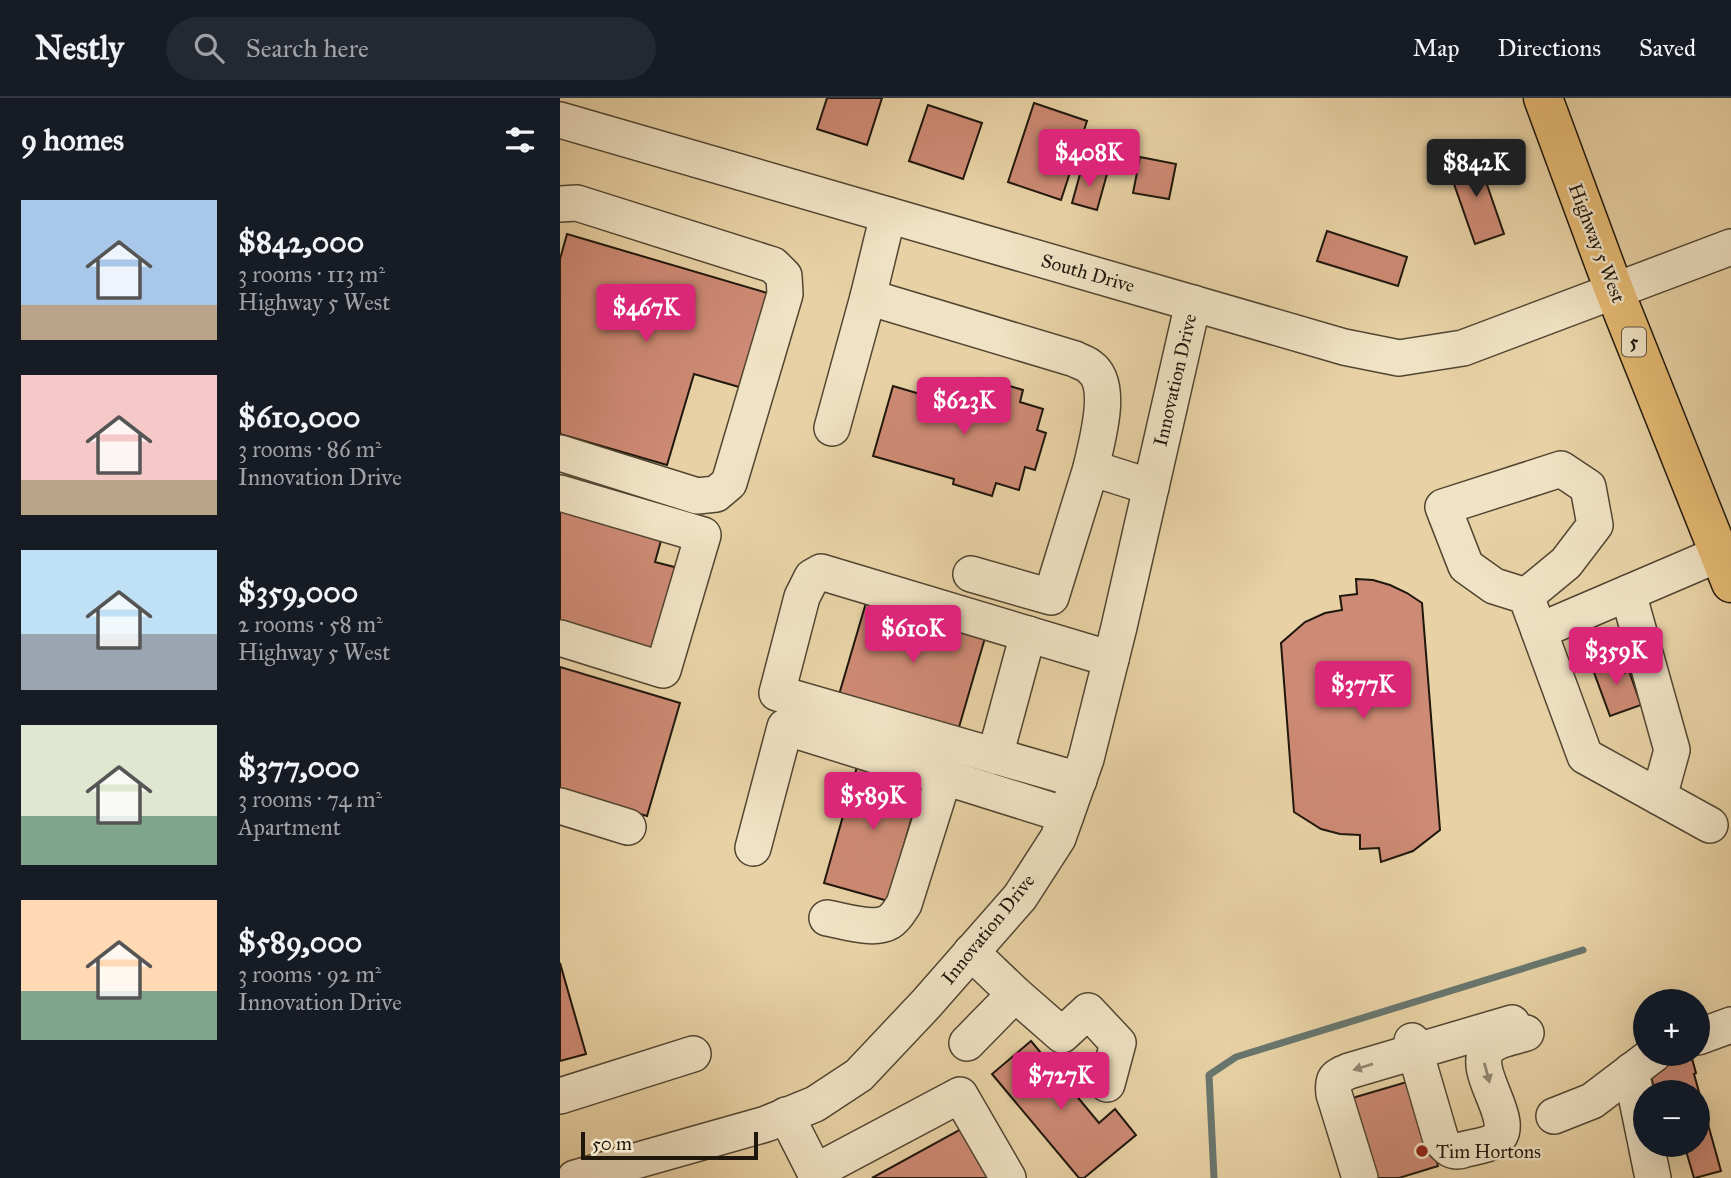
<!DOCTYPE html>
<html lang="en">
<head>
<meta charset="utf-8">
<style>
  body { margin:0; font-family:"IM FELL Great Primer",serif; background:#242831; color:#f1f3f6; height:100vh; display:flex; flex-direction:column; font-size:26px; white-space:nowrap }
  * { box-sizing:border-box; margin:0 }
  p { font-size:23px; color:#9ea1a6 }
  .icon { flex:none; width:38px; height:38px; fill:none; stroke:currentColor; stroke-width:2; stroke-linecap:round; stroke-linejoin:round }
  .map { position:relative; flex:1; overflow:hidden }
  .sheet { display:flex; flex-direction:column; background:#171b24; width:560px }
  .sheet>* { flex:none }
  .tools { position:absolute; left:1073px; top:891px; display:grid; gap:14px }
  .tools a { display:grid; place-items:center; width:77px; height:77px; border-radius:50%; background:#171b24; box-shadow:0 7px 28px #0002; font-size:35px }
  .scale { position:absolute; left:21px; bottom:18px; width:177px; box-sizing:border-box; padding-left:7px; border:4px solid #1f170c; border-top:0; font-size:19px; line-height:24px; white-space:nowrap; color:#1f170c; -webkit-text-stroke:5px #f0e2c4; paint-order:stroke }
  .price { position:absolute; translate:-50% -60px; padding:0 16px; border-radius:7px; background:#db2777; color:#fff; font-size:23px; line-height:46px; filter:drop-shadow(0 2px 4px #0008) }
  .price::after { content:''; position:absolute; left:50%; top:42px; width:21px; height:16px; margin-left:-10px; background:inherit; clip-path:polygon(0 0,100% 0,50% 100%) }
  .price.on { background:#222; color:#fff }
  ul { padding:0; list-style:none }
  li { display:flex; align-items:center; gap:21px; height:175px; padding:0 21px }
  li span { display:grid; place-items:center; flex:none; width:196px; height:140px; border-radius:0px; color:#555 }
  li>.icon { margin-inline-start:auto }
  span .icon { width:84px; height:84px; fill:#fffc; stroke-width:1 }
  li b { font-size:30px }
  h2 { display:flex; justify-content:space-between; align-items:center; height:84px; padding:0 21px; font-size:30px }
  header { display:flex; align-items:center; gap:42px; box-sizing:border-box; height:98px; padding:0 35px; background:#171b24; border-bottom:2px solid #363941 }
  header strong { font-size:33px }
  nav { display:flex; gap:38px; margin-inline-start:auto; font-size:24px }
  .search { width:490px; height:63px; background:#242831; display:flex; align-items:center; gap:18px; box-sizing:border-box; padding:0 24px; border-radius:38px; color:#9ea1a6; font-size:26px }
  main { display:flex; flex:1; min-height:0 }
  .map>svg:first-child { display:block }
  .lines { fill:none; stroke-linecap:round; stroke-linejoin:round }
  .stream { stroke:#68766e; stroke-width:7 }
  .building { fill:#cd8a74; stroke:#1f170c; stroke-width:2 }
  .minor-casing { stroke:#514632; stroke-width:38 }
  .major-casing { stroke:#1f170c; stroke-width:41 }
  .minor { stroke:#f0e2c4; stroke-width:35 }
  .major { stroke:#e4b972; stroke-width:38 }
  .oneway { fill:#928771 }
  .poi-dot { fill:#8f2418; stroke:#f0e2c4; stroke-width:2.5 }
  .labels { text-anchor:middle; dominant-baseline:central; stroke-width:5; stroke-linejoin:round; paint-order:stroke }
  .shield { fill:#f0e2c4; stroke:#5e5443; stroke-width:2 }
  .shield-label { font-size:18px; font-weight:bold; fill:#1f170c }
  .street-label { font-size:19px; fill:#1f170c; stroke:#f0e2c4 }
  .poi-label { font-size:19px; fill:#1f170c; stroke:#f0e2c4; text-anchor:start }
</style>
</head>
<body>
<header>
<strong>Nestly</strong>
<div class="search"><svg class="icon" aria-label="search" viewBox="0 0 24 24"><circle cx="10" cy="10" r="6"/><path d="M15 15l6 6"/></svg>Search here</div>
<nav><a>Map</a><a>Directions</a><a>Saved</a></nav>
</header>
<main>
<section class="sheet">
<h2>9 homes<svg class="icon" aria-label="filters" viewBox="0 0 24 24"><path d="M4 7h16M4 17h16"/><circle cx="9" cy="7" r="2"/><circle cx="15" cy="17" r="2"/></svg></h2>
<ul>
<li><span style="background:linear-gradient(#a9c7e8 75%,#b9a48a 0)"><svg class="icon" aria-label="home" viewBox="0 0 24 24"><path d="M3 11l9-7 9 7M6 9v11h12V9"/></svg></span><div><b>$842,000</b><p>3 rooms · 113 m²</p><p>Highway 5 West</p></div></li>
<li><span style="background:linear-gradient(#f6c9c9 75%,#b9a48a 0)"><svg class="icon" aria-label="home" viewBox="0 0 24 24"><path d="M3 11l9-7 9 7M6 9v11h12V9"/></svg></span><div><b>$610,000</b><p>3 rooms · 86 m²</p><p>Innovation Drive</p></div></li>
<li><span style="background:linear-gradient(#bfe0f5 60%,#9aa5b1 0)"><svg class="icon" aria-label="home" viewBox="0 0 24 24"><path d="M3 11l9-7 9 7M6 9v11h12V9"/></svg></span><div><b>$359,000</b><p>2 rooms · 58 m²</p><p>Highway 5 West</p></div></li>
<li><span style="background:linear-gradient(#dfe7d0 65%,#7fa58c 0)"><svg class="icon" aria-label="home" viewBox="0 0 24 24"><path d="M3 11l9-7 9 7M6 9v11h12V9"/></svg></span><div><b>$377,000</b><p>3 rooms · 74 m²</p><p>Apartment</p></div></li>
<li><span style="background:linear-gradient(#ffd9b3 65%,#7fa58c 0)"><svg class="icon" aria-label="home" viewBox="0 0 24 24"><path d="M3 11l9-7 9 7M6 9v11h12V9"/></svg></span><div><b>$589,000</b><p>3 rooms · 92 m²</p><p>Innovation Drive</p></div></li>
</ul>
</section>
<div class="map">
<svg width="1171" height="1080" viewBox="0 0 1171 1080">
  <rect width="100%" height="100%" fill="#e8d2a5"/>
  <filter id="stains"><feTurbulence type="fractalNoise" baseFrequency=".00286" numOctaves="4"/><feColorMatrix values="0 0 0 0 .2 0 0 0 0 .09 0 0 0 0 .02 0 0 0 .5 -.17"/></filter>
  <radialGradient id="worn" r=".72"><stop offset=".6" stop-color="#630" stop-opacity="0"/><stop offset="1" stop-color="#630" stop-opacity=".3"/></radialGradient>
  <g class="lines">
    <polyline class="stream" points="654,1080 649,977 676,959 1023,852"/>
  </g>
  <g class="building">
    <polygon points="267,0 322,0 307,47 257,31"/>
    <polygon points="474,5 527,23 501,102 448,84"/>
    <polygon points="368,7 422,25 403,81 349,63"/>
    <polygon points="916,55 944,136 915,146 887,66"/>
    <polygon points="580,59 616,66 609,101 573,95"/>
    <polygon points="522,69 547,76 537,112 512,105"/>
    <polygon points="767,133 847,159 838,188 757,163"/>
    <polygon points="7,136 214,197 186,291 134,276 107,367 0,336 0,161"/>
    <polygon points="423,280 463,292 460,304 483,311 477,332 486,335 475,372 465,369 459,392 436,385 432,398 393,386 394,381 313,358 333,288 414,312"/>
    <polygon points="0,409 102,439 95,464 122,471 98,551 75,555 0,533"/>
    <polygon points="796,481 813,482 830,487 847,495 862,505 880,732 853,753 821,764 819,750 800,751 800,737 780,736 761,731 734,714 721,545 745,524 765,515 782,512 780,498 797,496"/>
    <polygon points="308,498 427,533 397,636 278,600"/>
    <polygon points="1058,559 1064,575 1069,573 1081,607 1050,618 1032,569"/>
    <polygon points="0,569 120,605 87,718 0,692"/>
    <polygon points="298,665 362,684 328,803 264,785"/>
    <polygon points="0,865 26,956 0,963"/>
    <polygon points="471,943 539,1025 555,1011 576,1037 524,1080 519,1080 432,976"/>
    <polygon points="1131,957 1136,975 1134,976 1161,1073 1135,1080 1134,1080 1124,1046 1138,1046 1138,994 1109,994 1107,986 1094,989 1088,969"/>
    <polygon points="857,981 870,1040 878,1068 839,1080 813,1080 789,1001"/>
    <polygon points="412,1025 442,1080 312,1080"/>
  </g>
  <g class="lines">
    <defs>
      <g id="minor">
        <polyline points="0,22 784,249 839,260 903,250 1171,149"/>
        <polyline points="0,106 17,105 213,167 224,178 225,196 169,385 156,396 137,398 0,355"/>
        <polyline points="308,199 328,117"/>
        <path d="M272 330 308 199 515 261C520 264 526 265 530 269 555 287 536 345 531 370"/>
        <polyline points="0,395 143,437 103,572 0,540"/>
        <polyline points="411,476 491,499 531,370 591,389"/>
        <polyline points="1068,495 1112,652 1099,699"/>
        <polyline points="966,498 1006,465 1035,427 1028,389 1001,371 883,409 906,468 934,488 966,498 979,533"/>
        <polyline points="435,658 468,536"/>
        <polyline points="519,682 217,595 242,499 252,479 261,474 551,561"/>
        <polyline points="0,708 68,729"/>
        <polyline points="1150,727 1025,658 979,533 1159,456"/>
        <polyline points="193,750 225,629 506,717"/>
        <path d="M267 820C284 823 314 833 329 824 336 820 340 812 344 806L384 679"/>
        <polyline points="455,896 502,937 528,913 558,945 547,986"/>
        <polyline points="1138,939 1171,927"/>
        <path d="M852 943 881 1042C887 1050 892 1055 903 1052 912 1049 926 1048 934 1043 961 1026 911 976 927 952 934 941 955 939 966 935"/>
        <polyline points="407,945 455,896 411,854"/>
        <polyline points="1071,973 1085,1041"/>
        <polyline points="0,998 133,956"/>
        <polyline points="226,1017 258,1080"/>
        <polyline points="994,1018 1032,1003 1094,956"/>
        <polyline points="1086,1046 1093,1080"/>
        <polyline points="255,1074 400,997 448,1080"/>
        <polyline points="15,1080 206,1026 255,1006 299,977 366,906 460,799 498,740 526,661 559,529 633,205"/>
        <path d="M800 1080 774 996C772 980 775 979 789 973L952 925"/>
      </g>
      <polyline id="major" points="983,0 1054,192 1171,485"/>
    </defs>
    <use href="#minor" class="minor-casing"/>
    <use href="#major" class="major-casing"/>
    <use href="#minor" class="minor"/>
    <use href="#major" class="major"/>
  </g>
  <defs><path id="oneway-solid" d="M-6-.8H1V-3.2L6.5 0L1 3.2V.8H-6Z" transform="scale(1.75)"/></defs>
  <g class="oneway">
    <use href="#oneway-solid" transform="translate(803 969) rotate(163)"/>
    <use href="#oneway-solid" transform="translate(927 975) rotate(75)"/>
  </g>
  <circle class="poi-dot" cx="862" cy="1053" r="7"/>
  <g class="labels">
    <rect class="shield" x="1062" y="229.5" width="24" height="29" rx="5"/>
    <g class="shield-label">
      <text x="1074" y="244">5</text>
    </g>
    <g class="street-label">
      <text transform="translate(1037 145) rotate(69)">Highway 5 West</text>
      <text transform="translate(528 175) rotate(16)">South Drive</text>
      <text transform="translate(615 282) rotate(-77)">Innovation Drive</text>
      <text transform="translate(428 831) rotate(-51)">Innovation Drive</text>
    </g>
    <g class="poi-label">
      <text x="876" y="1053">Tim Hortons</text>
    </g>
  </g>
  <rect width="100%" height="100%" filter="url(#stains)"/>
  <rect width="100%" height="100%" fill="url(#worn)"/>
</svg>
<div class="tools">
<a>+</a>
<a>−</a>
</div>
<div class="scale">50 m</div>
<b class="price" style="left:529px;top:91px">$408K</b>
<b class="price on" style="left:916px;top:101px">$842K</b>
<b class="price" style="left:86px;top:246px">$467K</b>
<b class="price" style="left:404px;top:339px">$623K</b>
<b class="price" style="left:353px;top:567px">$610K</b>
<b class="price" style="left:1056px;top:589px">$359K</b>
<b class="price" style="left:803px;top:623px">$377K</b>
<b class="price" style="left:313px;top:734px">$589K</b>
<b class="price" style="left:501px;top:1014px">$727K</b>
</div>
</main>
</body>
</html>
